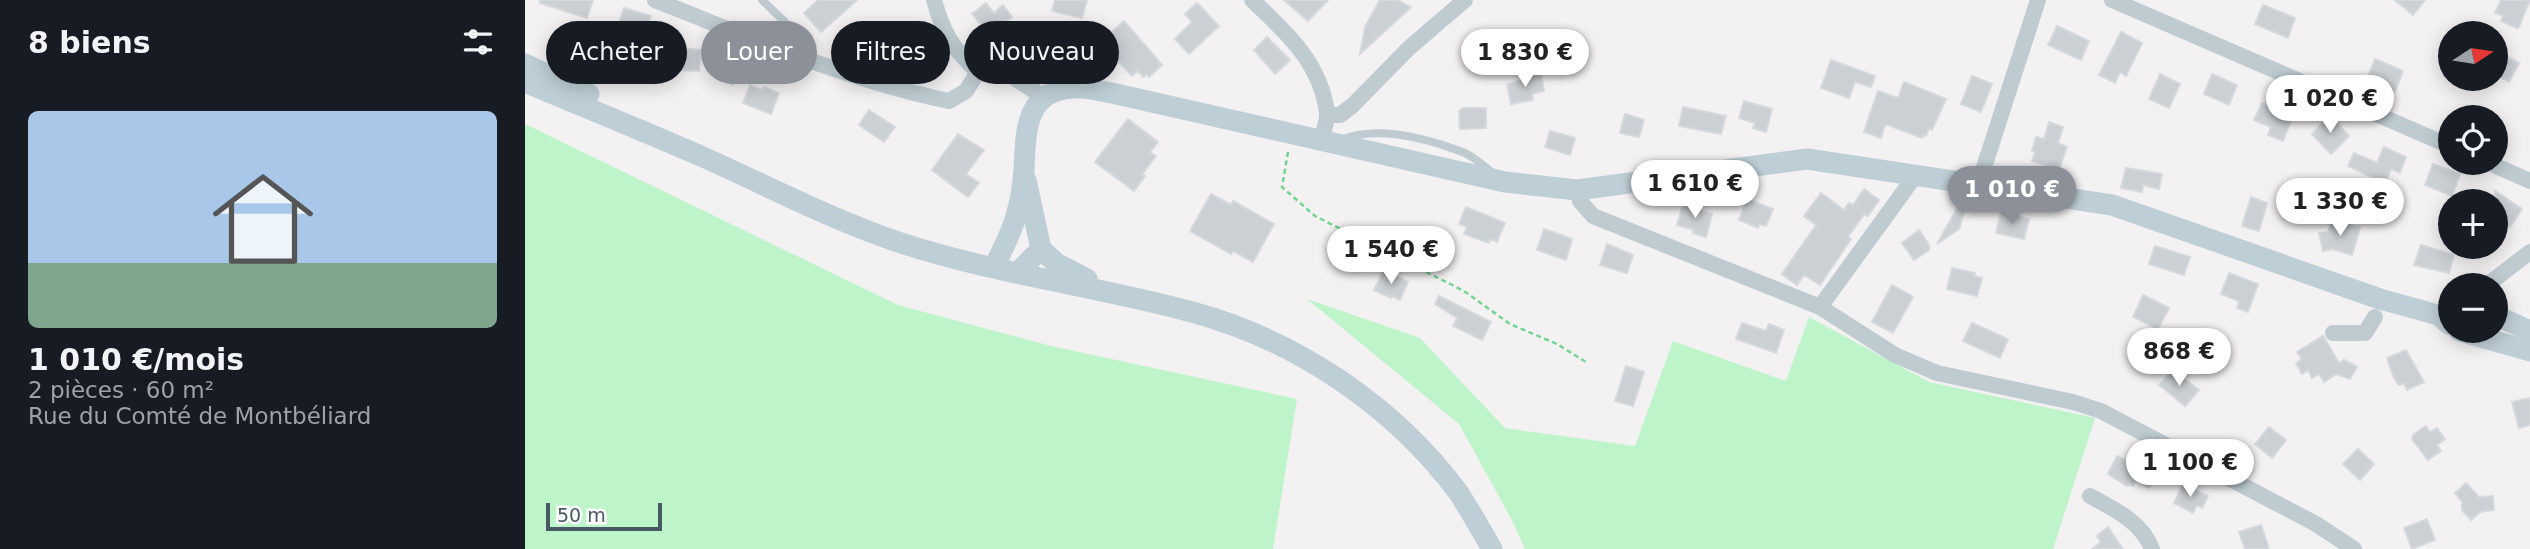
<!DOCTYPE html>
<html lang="fr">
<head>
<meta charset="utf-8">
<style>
  body { margin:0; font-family:"DejaVu Sans",sans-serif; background:#20242c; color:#f1f3f6; height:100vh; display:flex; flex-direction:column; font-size:26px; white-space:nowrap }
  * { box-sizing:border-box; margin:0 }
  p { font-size:23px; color:#9ea1a6 }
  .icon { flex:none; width:38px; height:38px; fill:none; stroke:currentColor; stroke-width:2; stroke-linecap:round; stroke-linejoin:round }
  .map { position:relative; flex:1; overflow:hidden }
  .sheet { display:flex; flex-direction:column; background:#171b24; width:525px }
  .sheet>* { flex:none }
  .hud { position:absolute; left:21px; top:21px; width:665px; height:63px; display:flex; gap:14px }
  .needle { width:46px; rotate:78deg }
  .controls { position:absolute; left:1913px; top:21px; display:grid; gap:14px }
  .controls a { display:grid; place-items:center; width:70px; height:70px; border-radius:50%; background:#171b24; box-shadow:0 4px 18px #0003; font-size:35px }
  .scale { position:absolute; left:21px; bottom:18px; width:116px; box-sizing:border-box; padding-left:7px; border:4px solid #475a61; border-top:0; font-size:19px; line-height:24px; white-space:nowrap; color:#475a61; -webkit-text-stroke:5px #fff; paint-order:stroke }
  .price { position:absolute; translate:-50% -60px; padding:0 16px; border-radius:24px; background:#fff; color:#222; font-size:23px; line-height:46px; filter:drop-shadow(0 2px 4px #0008) }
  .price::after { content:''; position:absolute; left:50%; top:42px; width:21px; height:16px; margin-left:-10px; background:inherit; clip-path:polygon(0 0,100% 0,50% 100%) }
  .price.on { background:#8c9099; color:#fff }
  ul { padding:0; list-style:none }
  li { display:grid; align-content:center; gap:14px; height:371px; padding:0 28px }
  li span { display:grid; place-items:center; height:217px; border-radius:10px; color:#555 }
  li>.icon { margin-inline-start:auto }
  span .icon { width:126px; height:126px; fill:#fffc; stroke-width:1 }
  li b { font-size:30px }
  h2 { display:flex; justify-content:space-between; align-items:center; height:84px; padding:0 28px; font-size:30px }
  .chip { padding:0 24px; border-radius:32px; background:#171b24; box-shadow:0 4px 18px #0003; font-size:24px; line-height:63px }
  .chip.on { background:#8c9099; color:#fff }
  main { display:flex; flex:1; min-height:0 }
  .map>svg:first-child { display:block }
  .green { fill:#bef4c9 }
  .building { fill:#cbd0d4; stroke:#d5d9dd; stroke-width:2 }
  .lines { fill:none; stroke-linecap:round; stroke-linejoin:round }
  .path { stroke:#72d592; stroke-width:2.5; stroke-dasharray:5 3.5; stroke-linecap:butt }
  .lane { stroke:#beccd2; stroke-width:8 }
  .street { stroke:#beccd2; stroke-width:16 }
  .secondary { stroke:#beced6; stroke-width:21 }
</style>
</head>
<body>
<main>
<section class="sheet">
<h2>8 biens<svg class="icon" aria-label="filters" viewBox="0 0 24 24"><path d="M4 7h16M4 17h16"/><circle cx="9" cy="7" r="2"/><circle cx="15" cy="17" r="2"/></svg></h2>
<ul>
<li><span style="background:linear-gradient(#a9c7e8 70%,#7fa58c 0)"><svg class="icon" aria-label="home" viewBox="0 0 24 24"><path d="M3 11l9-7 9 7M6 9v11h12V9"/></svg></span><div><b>1 010 €/mois</b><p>2 pièces · 60 m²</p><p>Rue du Comté de Montbéliard</p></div></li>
</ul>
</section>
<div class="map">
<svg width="2005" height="549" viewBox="0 0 2005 549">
  <rect width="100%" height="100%" fill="#f4f1f2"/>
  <g class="green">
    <polygon points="0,124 373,305 526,346 772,399 748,549 0,549"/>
    <polygon points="782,299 895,338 980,428 1110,446 1148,341 1261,381 1284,317 1404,382 1570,418 1528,549 1000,549 987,520 934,424"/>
  </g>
  <g class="building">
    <polygon points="15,0 68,0 62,18 15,3"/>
    <polygon points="293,0 332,0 296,32 279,13"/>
    <polygon points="530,0 562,0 557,18 527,11"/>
    <polygon points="759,0 803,0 783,21"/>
    <polygon points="855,0 872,0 886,7 835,54 840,27"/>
    <polygon points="1870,0 1900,0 1888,15"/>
    <polygon points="1976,0 2005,0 1993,29 1976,21 1978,16 1970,13"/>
    <polygon points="461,3 469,13 478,5 487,17 463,33 447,14"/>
    <polygon points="672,3 694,26 664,54 650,39 667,22 660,14"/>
    <polygon points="1738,5 1770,18 1763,38 1730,24"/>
    <polygon points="99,8 126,16 118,41 105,37 107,31 93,27"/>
    <polygon points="599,21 637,65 624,77 621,74 618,77 613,71 607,76 594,62 582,73 565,52"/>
    <polygon points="1532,26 1564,41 1556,60 1523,45"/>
    <polygon points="1596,32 1617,43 1601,76 1595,72 1590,83 1574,75"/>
    <polygon points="742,37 765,60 750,74 729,50"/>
    <polygon points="152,48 176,50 174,71 150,70"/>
    <polygon points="208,51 220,56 208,85 190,77 201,52 207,54"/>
    <polygon points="1970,51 1994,63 1984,82 1970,75"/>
    <polygon points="1850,59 1878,71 1870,92 1842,79"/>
    <polygon points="1306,60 1350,76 1346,87 1330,82 1324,98 1296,88"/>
    <polygon points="1016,73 1019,91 1007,94 1008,100 986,104 982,85"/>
    <polygon points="1635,74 1655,84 1644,108 1624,99"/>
    <polygon points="1687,74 1712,85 1704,105 1679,94"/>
    <polygon points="1447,76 1467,84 1456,112 1436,104"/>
    <polygon points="1379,82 1421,99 1407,130 1404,128 1401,136 1398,135 1397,138 1363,125 1360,125 1356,138 1339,132 1353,91 1373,98"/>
    <polygon points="225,85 237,90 239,87 254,93 246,114 218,103"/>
    <polygon points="1219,101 1247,109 1241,132 1228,128 1230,123 1214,118"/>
    <polygon points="1737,103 1768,116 1758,141 1743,135 1746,127 1729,120"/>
    <polygon points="1158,107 1201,116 1196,134 1154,126"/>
    <polygon points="938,108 961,108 961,128 935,129 934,111"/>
    <polygon points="344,110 370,127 359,142 334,125"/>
    <polygon points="1100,114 1119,120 1114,137 1095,133"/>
    <polygon points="1805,116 1824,136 1806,154 1787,134"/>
    <polygon points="603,119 633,142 625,152 631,156 617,174 620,176 609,191 570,162"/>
    <polygon points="1524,122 1538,127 1533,143 1542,147 1534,169 1507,161 1510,152 1507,151 1511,137 1519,139"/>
    <polygon points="1025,131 1050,138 1045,155 1020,147"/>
    <polygon points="433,134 459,150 441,174 454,183 443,197 407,170"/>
    <polygon points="1859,147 1881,157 1875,173 1866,169 1860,183 1823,166 1829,153 1852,163"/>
    <polygon points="1908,164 1935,174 1927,196 1900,185"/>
    <polygon points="1601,168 1637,174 1634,189 1618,185 1617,192 1596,188"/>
    <polygon points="1339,189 1354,200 1343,216 1339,214 1323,237 1326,239 1295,285 1279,275 1272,285 1257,274 1291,225 1279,216 1296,193 1319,210 1324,203 1328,205"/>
    <polygon points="1970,191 1997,209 1985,227 1970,217"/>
    <polygon points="686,194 706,205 708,201 749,224 728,262 708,251 706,254 665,231"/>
    <polygon points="1726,197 1742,203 1734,231 1717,226"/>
    <polygon points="1438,198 1443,200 1434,229 1412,244"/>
    <polygon points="1222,199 1248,209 1241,226 1234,224 1233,228 1214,220"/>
    <polygon points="1158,205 1187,214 1181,237 1168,233 1169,230 1152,225"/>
    <polygon points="941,207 980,223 972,242 965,239 964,243 939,234 942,227 934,224"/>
    <polygon points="1476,212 1504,219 1499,239 1471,233"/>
    <polygon points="1807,220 1835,228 1827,255 1807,249 1798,251 1794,233 1803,232"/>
    <polygon points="1019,229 1047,239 1041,260 1012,250"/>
    <polygon points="1394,230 1404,245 1404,250 1389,260 1377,243"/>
    <polygon points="1082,244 1108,255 1102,273 1075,265"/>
    <polygon points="1896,245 1929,255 1924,273 1889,265"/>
    <polygon points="1630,246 1665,257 1659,275 1624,264"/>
    <polygon points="1427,268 1450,273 1449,276 1457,278 1452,296 1422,289"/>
    <polygon points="859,270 883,282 875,300 867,296 866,298 849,290"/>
    <polygon points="1704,273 1733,284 1723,312 1712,308 1714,301 1696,294"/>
    <polygon points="1367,285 1388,297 1368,333 1347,322"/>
    <polygon points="1618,295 1644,308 1633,329 1608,317"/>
    <polygon points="914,296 966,322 957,340 928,326 932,318 910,304"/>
    <polygon points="1217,323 1241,331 1244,324 1259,330 1251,353 1211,339"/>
    <polygon points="1447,323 1483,339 1475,358 1438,341"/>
    <polygon points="1798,336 1814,363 1819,360 1832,367 1825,379 1811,374 1799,382 1794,374 1787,378 1783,370 1777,374 1771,363 1777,359 1772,352"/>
    <polygon points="1881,350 1899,382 1882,390 1879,383 1874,385 1869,378 1862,358"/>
    <polygon points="1101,366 1119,372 1108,406 1090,401"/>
    <polygon points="1648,370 1674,390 1660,406 1634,385"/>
    <polygon points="2005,398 2005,425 1994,428 1987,402"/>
    <polygon points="1901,426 1905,432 1912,428 1920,439 1912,445 1916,451 1903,460 1887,439 1888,435"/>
    <polygon points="1744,427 1761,440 1747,458 1730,444"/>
    <polygon points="1833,449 1849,464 1835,480 1818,464"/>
    <polygon points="1592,456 1617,469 1618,466 1632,473 1624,488 1611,481 1608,486 1604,484 1602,486 1583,474"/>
    <polygon points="1941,483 1954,497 1968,496 1969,510 1955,512 1946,520 1937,510 1937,502 1930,493"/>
    <polygon points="1658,484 1683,496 1677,508 1672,505 1668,513 1649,503"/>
    <polygon points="1902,519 1910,540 1887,549 1879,528"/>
    <polygon points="1736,525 1744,549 1720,549 1714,532"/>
    <polygon points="1583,527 1598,549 1567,549 1576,542 1572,536"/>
  </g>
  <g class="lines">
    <polyline class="path" points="763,152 757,187 790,216 939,291 985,324 1032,344 1061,362"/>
    <g class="lane">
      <polyline points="237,0 261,23 291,60"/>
      <path d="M818 139C855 125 904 139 940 153 949 157 958 166 967 172"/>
    </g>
    <g class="street">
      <path d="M130 0C226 38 323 80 424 101L441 91 453 72"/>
      <path d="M409 0C418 33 427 48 453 72L482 73 520 98"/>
      <path d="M727 0C761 32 796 63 802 113 803 121 798 131 796 140"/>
      <polyline points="1587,0 1925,146"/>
      <polyline points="802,115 815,115 827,106 884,48 940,0"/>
      <polyline points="1964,163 2005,181"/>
      <polyline points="1453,186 1513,0"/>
      <polyline points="1052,190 1055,201 1068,216 1295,307 1370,355 1412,373 1548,402 1576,411 1791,524 1829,549"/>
      <polyline points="1962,285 2005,252"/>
      <polyline points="1295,307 1390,176"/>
      <polyline points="1808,333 1840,333 1850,317"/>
      <path d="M1565 496C1589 509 1617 522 1627 549"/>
    </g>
    <g class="secondary">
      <polyline points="0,64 64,94"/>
      <path d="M0 82C59 107 119 131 178 157 245 187 307 220 376 243 471 274 571 286 667 312 771 340 869 406 933 492 945 510 956 530 967 549"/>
      <polyline points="516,249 531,263 562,279"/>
      <path d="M469 267C477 250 488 231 492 212 496 199 498 183 499 169 501 133 499 90 549 88 561 87 575 91 587 93L980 182 1052 190 1282 159 1587 205 1855 299 1913 315 1925 325"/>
      <polyline points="493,272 516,249 501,180"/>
      <polyline points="1970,315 2005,331"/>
      <polyline points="1934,331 2005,351"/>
    </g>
  </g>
</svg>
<div class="controls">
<a><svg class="needle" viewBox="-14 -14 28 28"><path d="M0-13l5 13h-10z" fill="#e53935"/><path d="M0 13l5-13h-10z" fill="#9ea1a6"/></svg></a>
<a><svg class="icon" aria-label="locate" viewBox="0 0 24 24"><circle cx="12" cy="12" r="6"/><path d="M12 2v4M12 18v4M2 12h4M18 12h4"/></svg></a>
<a>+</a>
<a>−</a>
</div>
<div class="scale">50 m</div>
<b class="price" style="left:1000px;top:89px">1 830 €</b>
<b class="price" style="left:1805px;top:135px">1 020 €</b>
<b class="price" style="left:1170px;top:220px">1 610 €</b>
<b class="price on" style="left:1487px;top:226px">1 010 €</b>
<b class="price" style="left:1815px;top:238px">1 330 €</b>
<b class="price" style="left:866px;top:286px">1 540 €</b>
<b class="price" style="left:1654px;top:388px">868 €</b>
<b class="price" style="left:1665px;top:499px">1 100 €</b>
<div class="hud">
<a class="chip">Acheter</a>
<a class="chip on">Louer</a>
<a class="chip">Filtres</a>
<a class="chip">Nouveau</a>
</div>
</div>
</main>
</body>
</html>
